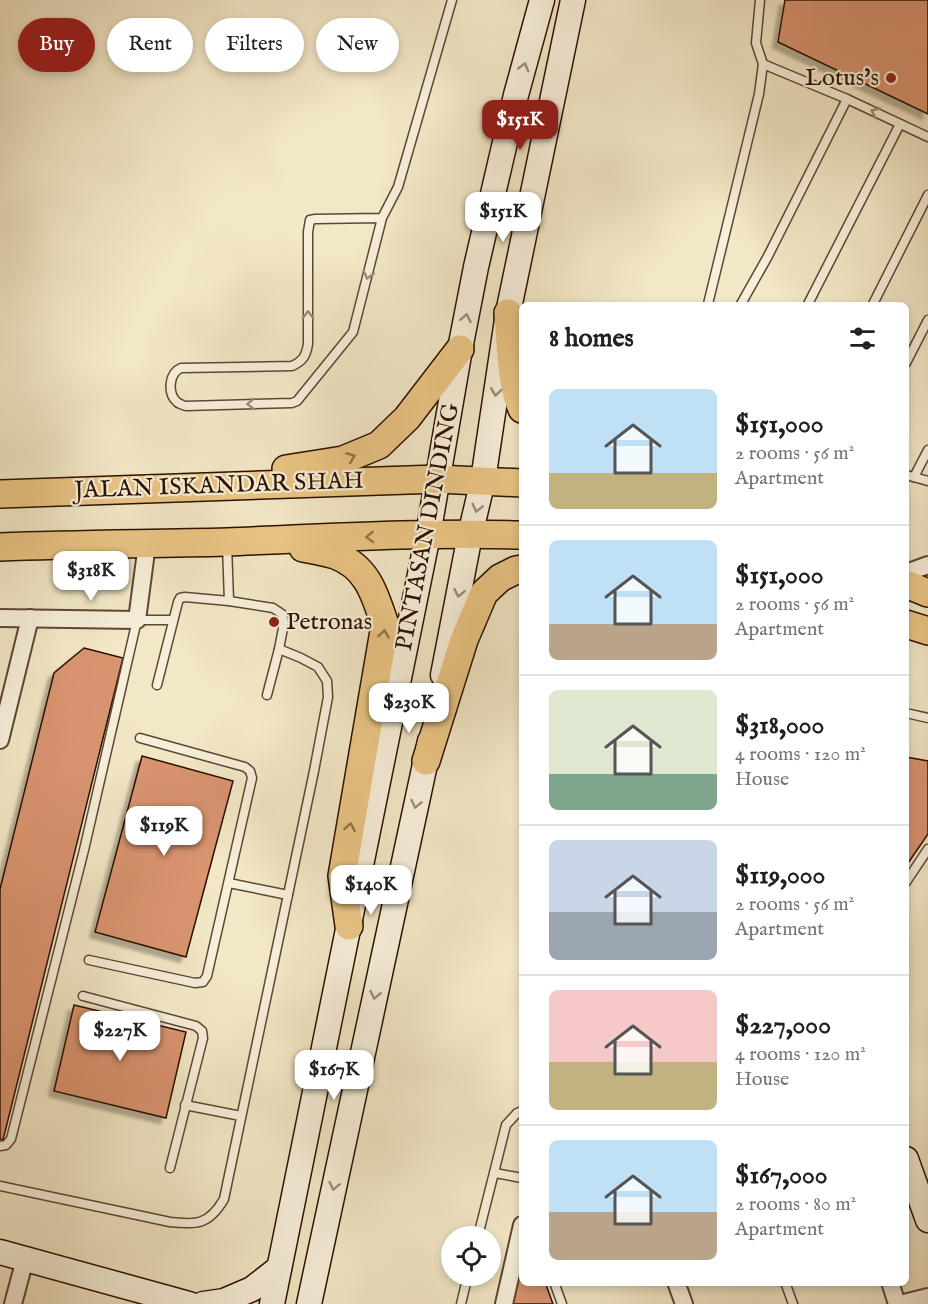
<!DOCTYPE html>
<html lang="en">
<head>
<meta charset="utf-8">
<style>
  body { margin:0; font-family:"IM FELL English",serif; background:#f6f6f6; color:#202124; height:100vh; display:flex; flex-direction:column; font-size:22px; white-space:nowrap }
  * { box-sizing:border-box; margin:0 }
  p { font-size:20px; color:#757577 }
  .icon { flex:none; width:33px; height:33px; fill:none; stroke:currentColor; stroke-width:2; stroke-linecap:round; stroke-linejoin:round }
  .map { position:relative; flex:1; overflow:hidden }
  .details { position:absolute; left:519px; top:302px; width:390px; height:984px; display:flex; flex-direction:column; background:#fff; border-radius:9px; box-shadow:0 3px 9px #0003 }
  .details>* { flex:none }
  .banner { position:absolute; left:18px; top:18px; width:411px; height:54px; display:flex; gap:12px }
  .tools { position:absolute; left:441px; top:1226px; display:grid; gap:12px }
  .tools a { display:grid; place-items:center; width:60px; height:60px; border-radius:50%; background:#fff; box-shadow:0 3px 9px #0003; font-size:30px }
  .price { position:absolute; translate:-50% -51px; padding:0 14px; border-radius:12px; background:#fff; color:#222; font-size:20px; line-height:39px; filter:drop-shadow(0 2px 3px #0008) }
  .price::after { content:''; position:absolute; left:50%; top:36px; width:18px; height:14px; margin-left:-9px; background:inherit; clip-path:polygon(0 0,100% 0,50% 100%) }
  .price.current { background:#8f2418; color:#fff }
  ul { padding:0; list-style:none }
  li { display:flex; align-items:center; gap:18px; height:150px; padding:0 30px }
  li+li { border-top:2px solid #e0e0e0 }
  li span { display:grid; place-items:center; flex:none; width:168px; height:120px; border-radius:9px; color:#555 }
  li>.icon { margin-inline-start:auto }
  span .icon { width:72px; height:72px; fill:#fffc; stroke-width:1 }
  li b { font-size:26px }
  h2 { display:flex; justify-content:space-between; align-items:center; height:72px; padding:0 30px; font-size:26px }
  .pill { padding:0 21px; border-radius:27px; background:#fff; box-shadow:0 3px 9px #0003; font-size:21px; line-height:54px }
  .pill.current { background:#8f2418; color:#fff }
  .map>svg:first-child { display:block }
  .building { fill:#d99470; stroke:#2b1000; stroke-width:1.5; filter:url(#shadow) }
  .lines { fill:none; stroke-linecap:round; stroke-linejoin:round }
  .lane-casing { stroke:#5d4632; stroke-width:11 }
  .street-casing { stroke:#5d4632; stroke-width:20 }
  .secondary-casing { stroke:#2b1000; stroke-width:27 }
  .primary-casing { stroke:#2b1000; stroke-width:30 }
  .lane { stroke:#f7efda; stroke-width:8 }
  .street { stroke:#f7efda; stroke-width:16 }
  .secondary { stroke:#f7efda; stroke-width:24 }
  .primary { stroke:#e9c483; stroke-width:27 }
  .oneway { stroke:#9b8b78 }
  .oneway2 { stroke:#947348 }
  .poi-dot { fill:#8f2418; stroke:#f7efda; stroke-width:2 }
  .labels { text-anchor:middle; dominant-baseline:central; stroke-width:4.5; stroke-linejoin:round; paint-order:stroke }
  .poi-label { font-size:24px; fill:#2b1000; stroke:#f7efda; text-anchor:end }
  .street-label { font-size:24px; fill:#2b1000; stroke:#f7efda }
</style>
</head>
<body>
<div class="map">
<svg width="928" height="1304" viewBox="0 0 928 1304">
  <defs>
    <filter id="shadow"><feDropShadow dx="-5.5" dy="5.5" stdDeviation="1.5" flood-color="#0004"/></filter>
  </defs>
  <rect width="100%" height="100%" fill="#f2e7c6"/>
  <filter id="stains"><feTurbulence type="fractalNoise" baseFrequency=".00333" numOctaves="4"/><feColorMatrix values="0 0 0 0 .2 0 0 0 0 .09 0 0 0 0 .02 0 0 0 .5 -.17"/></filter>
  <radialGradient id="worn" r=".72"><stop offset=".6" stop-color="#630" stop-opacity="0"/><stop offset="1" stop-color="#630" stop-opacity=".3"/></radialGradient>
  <g class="building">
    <polygon points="785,0 928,0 928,114 778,42"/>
    <polygon points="84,648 123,658 3,1140 0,1139 0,889 54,673"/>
    <polygon points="142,756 233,781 186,957 95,932"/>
    <polygon points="906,757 928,761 928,834 906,866"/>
    <polygon points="74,1005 186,1032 166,1118 54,1091"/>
    <polygon points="522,1266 522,1282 545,1282 553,1304 512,1304 519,1267"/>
  </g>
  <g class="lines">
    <defs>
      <g id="lane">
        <polyline points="763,64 847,99 928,137"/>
        <path d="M382 218 315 219 310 220 308 232V344C306 356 303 361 292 366L181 368C169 373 167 393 177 402 178 403 184 406 186 406L292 403 297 401 353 332 382 218 398 187 452 0"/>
        <polyline points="708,304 759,94 763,64 756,43 760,0"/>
        <polyline points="741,304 768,256 847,99"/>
        <polyline points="808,304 900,124"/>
        <polyline points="873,304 928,195"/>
        <polyline points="906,363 928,320"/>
        <polyline points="906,475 928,481"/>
        <polyline points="914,477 928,450"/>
        <polyline points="227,545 229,601"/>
        <polyline points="157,685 178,602 180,598 185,597 229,601 273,608 282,614 284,623 279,649 267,695"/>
        <polyline points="906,713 928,718"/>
        <polyline points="906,882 928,849"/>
        <polyline points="229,883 288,895"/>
        <polyline points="89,960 195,983 203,982 207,976 252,778 250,771 245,767 140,738"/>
        <polyline points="83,996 196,1026 202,1031 203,1038 170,1168"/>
        <polyline points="185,1105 241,1116"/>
        <polyline points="0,1146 6,1145 11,1139 84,850 137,620 173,620"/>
        <polyline points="495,1173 522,1178"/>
        <path d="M0 1186 170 1222C196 1225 209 1225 224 1199L314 771 328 697 327 681 318 667 301 658 279 649"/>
        <polyline points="478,1236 506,1125 517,1113 522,1111"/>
        <polyline points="554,1282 562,1304"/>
        <polyline points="785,1282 793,1304"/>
        <polyline points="461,1304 468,1275"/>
      </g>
      <g id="street">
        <polyline points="906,573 928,565"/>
        <polyline points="0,618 137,620 147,544"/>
        <polyline points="0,740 30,618"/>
        <polyline points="676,1282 684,1304"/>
        <polyline points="890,1282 897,1304"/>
        <polyline points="13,1304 25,1259"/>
        <polyline points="504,1304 522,1225"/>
        <polyline points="900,1304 928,1297"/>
      </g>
      <g id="secondary">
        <polyline points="443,675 470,535 483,480 508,313 573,0"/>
        <polyline points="906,1159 928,1220"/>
        <polyline points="0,1252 189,1304"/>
        <polyline points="203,1304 224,1301 252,1289 279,1268"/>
        <polyline points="272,1304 428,535 460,349 476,267 516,95 542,0"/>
        <polyline points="309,1304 430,741"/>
      </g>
      <g id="primary">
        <path d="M508 313C510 340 511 386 522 409"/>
        <polyline points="286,469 343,460 379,445 407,418 460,349"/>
        <polyline points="0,494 438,479 522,483"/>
        <path d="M0 547C76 544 151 544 227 542 325 538 424 532 522 535"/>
        <path d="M303 548C313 550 325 552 335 555 368 567 375 595 385 625L342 876 349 926"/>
        <polyline points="906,584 928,593"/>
        <polyline points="906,624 928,631"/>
        <polyline points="426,761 464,640 484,593 500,578 516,570 522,569"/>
      </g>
    </defs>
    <use href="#lane" class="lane-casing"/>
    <use href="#street" class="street-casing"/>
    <use href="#secondary" class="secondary-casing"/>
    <use href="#primary" class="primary-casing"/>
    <use href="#lane" class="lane"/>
    <use href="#street" class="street"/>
    <use href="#secondary" class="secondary"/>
    <use href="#primary" class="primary"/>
  </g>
  <defs><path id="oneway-chevron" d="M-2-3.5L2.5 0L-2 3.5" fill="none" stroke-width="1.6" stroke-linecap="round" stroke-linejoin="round" transform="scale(1.5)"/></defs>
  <g class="oneway">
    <use href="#oneway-chevron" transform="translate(524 67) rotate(-75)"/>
    <use href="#oneway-chevron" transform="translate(875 112) rotate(-155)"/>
    <use href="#oneway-chevron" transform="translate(368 275) rotate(105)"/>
    <use href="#oneway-chevron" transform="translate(308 315) rotate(-90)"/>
    <use href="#oneway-chevron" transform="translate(466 318) rotate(-79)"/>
    <use href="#oneway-chevron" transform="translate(496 392) rotate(98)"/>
    <use href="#oneway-chevron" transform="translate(251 404) rotate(178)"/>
    <use href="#oneway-chevron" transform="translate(477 508) rotate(104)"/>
    <use href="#oneway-chevron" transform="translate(459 593) rotate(101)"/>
    <use href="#oneway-chevron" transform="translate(416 804) rotate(102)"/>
    <use href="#oneway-chevron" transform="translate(375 995) rotate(102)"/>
    <use href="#oneway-chevron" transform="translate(334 1186) rotate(102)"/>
  </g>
  <g class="oneway2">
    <use href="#oneway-chevron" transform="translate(351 457) rotate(-22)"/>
    <use href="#oneway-chevron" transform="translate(370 537) rotate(178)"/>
    <use href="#oneway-chevron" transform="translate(384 634) rotate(-81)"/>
    <use href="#oneway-chevron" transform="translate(350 827) rotate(-80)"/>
  </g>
  <g class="poi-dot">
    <circle cx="891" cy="78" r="6"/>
    <circle cx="274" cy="622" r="6"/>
  </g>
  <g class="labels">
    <g class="poi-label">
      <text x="879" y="78">Lotus's</text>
      <text x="286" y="622" text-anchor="start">Petronas</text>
    </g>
    <g class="street-label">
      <text transform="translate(219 486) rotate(-2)">JALAN ISKANDAR SHAH</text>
      <text transform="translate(428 527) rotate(-79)">PINTASAN DINDING</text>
    </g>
  </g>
  <rect width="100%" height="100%" filter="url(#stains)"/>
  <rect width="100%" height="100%" fill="url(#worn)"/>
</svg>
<div class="tools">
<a><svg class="icon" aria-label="locate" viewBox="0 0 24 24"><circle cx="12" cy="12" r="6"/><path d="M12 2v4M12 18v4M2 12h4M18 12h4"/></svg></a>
</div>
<b class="price current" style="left:520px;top:151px">$151K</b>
<b class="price" style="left:503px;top:243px">$151K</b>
<b class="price" style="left:91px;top:602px">$318K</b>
<b class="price" style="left:409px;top:734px">$230K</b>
<b class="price" style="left:164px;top:857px">$119K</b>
<b class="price" style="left:371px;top:916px">$140K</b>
<b class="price" style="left:120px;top:1062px">$227K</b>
<b class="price" style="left:334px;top:1101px">$167K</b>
<div class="banner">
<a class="pill current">Buy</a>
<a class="pill">Rent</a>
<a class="pill">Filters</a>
<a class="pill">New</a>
</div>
<section class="details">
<h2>8 homes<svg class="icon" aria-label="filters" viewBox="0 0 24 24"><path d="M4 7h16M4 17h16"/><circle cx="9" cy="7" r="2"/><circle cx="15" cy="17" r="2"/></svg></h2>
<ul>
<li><span style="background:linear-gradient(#bfe0f5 70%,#c2b280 0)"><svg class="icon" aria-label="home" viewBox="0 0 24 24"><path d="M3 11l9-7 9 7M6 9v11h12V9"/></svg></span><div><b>$151,000</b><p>2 rooms · 56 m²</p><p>Apartment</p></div></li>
<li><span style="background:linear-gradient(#bfe0f5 70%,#b9a48a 0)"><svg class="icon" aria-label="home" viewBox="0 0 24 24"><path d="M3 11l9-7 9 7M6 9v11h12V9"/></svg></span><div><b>$151,000</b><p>2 rooms · 56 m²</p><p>Apartment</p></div></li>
<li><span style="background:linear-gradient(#dfe7d0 70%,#7fa58c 0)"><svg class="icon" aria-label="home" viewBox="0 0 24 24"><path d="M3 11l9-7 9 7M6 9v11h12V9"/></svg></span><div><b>$318,000</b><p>4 rooms · 120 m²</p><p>House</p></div></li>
<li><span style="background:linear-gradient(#c9d6e8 60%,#9aa5b1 0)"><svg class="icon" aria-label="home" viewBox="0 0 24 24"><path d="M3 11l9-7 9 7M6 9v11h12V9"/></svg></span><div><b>$119,000</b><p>2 rooms · 56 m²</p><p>Apartment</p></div></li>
<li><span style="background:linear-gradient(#f6c9c9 60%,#c2b280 0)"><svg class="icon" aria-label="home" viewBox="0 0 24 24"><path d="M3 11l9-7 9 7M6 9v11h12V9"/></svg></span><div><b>$227,000</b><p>4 rooms · 120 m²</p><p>House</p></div></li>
<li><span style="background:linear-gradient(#bfe0f5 60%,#b9a48a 0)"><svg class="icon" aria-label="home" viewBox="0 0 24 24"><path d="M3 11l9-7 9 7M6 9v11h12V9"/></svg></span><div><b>$167,000</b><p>2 rooms · 80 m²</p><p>Apartment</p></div></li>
</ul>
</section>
</div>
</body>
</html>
